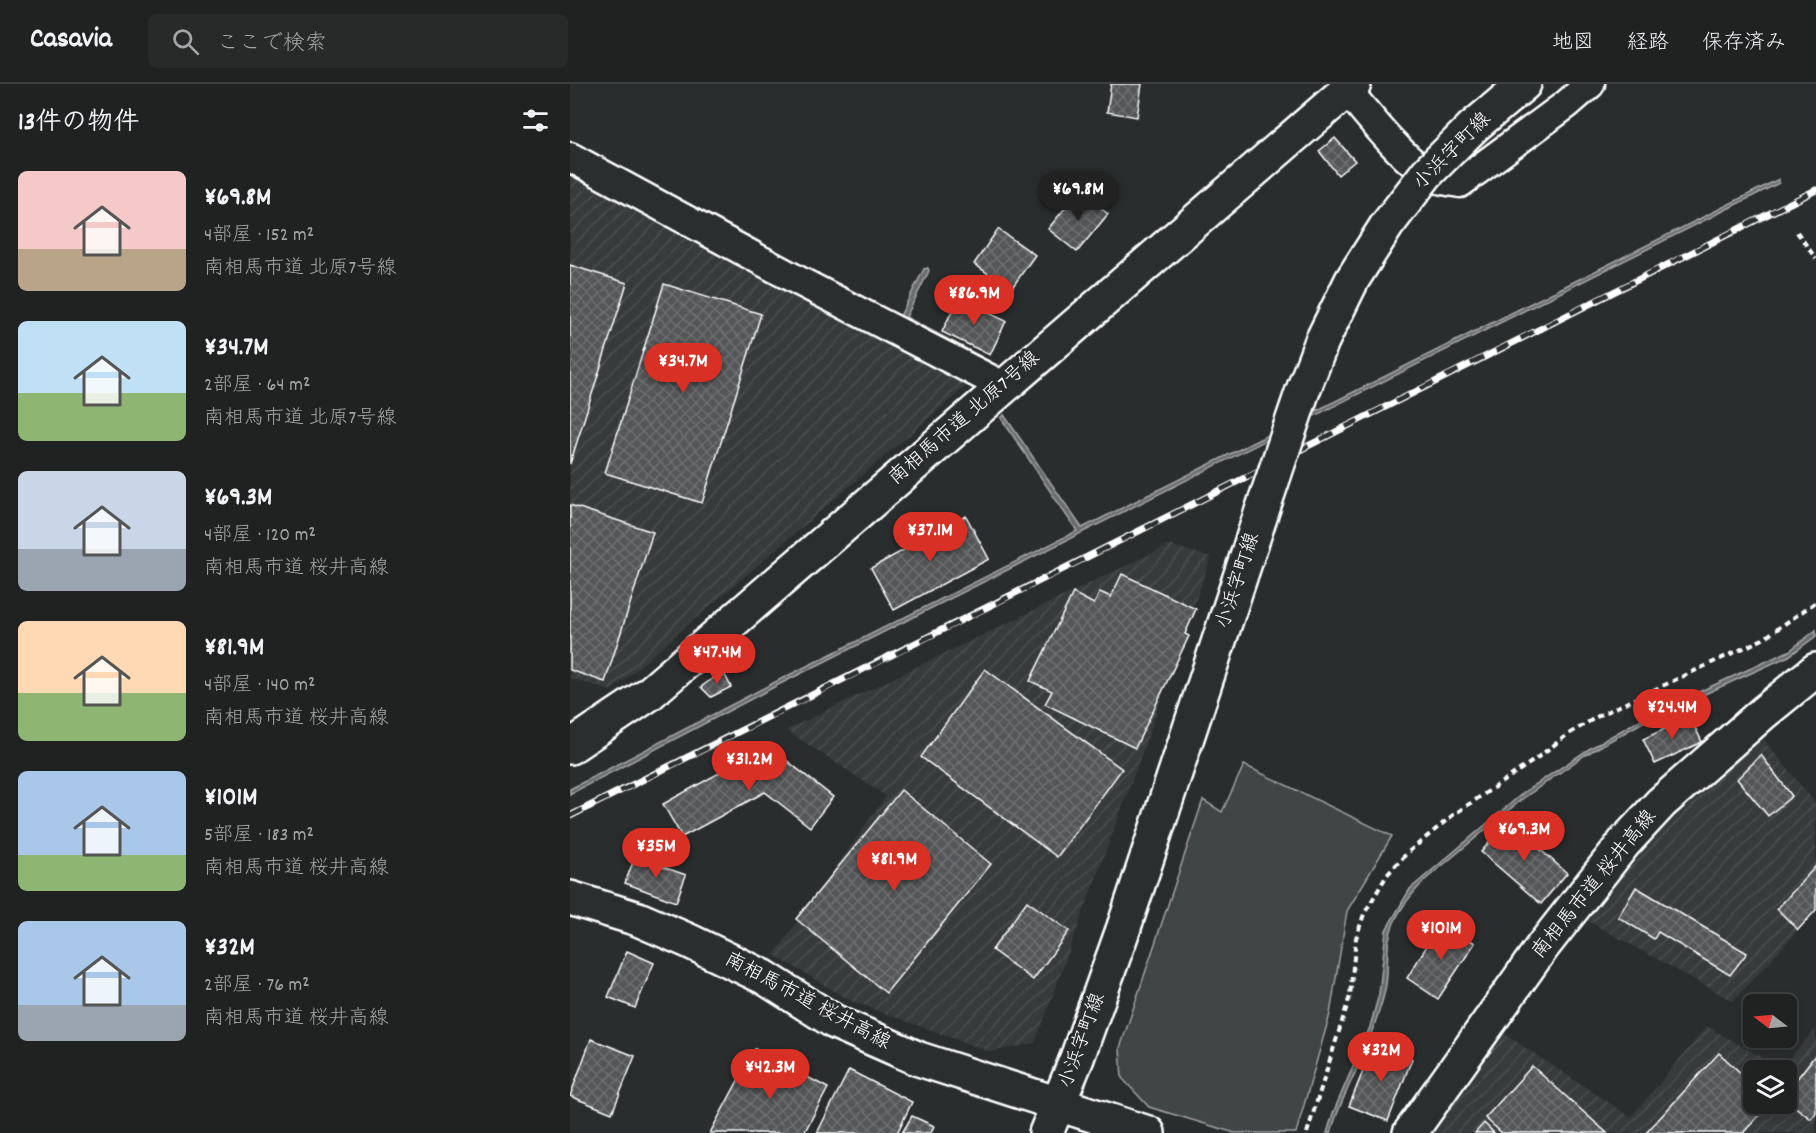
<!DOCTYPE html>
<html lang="ja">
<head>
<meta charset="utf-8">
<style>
  body { margin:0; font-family:Dekko,"Klee One",sans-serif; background:#282a2a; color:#f1f3f6; height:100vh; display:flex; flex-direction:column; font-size:22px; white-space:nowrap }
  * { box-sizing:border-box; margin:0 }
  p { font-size:20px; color:#a2a4a5 }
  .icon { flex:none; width:33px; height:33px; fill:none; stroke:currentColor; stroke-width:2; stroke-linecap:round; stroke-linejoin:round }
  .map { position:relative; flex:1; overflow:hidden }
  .drawer { display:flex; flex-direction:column; background:#202222; width:570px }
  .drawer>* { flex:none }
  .needle { width:39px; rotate:286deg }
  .tools { position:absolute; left:1173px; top:910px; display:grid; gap:12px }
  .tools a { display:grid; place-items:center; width:54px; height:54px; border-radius:9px; background:#202222; box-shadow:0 3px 9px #0003,0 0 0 2px #3d3f40; font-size:30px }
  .price { position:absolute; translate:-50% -51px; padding:0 14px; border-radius:21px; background:#d93025; color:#fff; font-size:20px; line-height:39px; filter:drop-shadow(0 2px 3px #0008) }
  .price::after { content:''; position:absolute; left:50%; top:36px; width:18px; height:14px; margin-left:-9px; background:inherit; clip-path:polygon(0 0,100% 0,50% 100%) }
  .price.active { background:#222; color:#fff }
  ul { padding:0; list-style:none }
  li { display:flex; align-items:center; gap:18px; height:150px; padding:0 18px }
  li span { display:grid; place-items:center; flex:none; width:168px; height:120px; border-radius:9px; color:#555 }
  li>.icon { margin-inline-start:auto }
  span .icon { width:72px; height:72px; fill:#fffc; stroke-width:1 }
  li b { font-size:26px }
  h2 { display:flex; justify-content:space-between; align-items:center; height:72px; padding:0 18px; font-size:26px }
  header { display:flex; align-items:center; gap:36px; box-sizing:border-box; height:84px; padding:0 30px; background:#202222; border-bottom:2px solid #3d3f40 }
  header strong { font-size:28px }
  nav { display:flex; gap:33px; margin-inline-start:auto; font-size:21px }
  .search { width:420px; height:54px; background:#282a2a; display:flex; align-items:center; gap:15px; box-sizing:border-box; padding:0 21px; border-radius:9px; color:#a2a4a5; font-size:22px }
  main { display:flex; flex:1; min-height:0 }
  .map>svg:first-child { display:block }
  .industrial { fill:url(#industrial-furrows); fill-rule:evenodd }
  .grass { fill:#414445; stroke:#a0a2a2; stroke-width:1.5 }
  .water { fill:#6a6c6d; stroke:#a6a7a7; stroke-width:1.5 }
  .building { fill:url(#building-cross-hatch); stroke:#fff; stroke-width:1.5 }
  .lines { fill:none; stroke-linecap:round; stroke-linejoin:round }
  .minor-casing { stroke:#fff; stroke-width:33 }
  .tertiary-casing { stroke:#fff; stroke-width:38 }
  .secondary-casing { stroke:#fff; stroke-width:38 }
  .path { stroke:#fff; stroke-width:4; stroke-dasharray:6 4.5; stroke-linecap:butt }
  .minor { stroke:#2a2d2e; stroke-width:28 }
  .tertiary { stroke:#2a2d2e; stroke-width:33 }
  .secondary { stroke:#2a2d2e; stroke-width:33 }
  .rail-casing { stroke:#fff; stroke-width:7 }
  .rail { stroke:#2a2d2e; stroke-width:4.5; stroke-dasharray:14; stroke-linecap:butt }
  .secondary-bridge-casing { stroke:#fff; stroke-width:38; stroke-linecap:butt }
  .secondary-bridge { stroke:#2a2d2e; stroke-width:33 }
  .labels { text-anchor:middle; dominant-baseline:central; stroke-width:6; stroke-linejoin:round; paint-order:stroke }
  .street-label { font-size:20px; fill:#fff; stroke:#2a2d2e }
</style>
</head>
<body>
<header>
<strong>Casavia</strong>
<div class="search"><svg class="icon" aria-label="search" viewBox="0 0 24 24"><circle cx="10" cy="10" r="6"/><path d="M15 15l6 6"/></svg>ここで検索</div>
<nav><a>地図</a><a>経路</a><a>保存済み</a></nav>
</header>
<main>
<section class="drawer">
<h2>13件の物件<svg class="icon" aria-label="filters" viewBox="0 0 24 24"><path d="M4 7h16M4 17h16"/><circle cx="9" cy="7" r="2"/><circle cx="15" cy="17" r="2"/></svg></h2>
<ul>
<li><span style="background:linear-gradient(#f6c9c9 65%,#b9a48a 0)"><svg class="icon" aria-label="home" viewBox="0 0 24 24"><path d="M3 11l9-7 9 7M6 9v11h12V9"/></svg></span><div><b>¥69.8M</b><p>4部屋 · 152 m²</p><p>南相馬市道 北原7号線</p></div></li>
<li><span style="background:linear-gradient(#bfe0f5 60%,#8fb573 0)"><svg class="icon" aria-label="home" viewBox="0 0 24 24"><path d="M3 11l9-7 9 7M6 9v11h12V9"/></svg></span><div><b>¥34.7M</b><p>2部屋 · 64 m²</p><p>南相馬市道 北原7号線</p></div></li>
<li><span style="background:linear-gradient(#c9d6e8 65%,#9aa5b1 0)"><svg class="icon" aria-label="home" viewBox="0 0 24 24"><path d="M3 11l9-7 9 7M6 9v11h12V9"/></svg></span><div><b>¥69.3M</b><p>4部屋 · 120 m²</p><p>南相馬市道 桜井高線</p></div></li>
<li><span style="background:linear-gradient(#ffd9b3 60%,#8fb573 0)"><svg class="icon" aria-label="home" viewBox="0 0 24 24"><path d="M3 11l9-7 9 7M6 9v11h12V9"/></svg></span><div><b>¥81.9M</b><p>4部屋 · 140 m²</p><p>南相馬市道 桜井高線</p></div></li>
<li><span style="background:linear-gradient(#a9c7e8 70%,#8fb573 0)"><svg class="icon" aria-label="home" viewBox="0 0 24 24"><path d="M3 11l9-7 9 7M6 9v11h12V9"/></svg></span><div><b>¥101M</b><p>5部屋 · 183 m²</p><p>南相馬市道 桜井高線</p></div></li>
<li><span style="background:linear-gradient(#a9c7e8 70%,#9aa5b1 0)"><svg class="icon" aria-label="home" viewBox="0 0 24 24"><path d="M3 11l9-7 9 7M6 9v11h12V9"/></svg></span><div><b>¥32M</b><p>2部屋 · 76 m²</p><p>南相馬市道 桜井高線</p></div></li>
</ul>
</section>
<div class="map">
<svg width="1246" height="1049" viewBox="0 0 1246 1049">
  <defs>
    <pattern id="industrial-furrows" width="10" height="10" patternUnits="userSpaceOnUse" patternTransform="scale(1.5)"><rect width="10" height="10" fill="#373a3b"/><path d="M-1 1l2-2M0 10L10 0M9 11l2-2" fill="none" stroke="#4b4e4f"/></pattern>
    <pattern id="building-cross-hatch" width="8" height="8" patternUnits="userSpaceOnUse" patternTransform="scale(1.5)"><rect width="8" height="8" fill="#555758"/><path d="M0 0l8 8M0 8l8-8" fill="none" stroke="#6e7071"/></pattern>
  </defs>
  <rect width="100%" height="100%" fill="#2a2d2e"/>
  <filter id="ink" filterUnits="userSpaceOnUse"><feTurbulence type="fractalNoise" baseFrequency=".0167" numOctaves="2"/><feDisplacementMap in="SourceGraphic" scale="12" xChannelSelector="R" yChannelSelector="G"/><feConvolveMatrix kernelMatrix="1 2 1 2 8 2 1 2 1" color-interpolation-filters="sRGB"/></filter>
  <g filter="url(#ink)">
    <g class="industrial">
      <polygon points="0,92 401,298 41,607 0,594"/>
      <polygon points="599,461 641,473 571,672 465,959 420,968 281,917 204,871 316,712 216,646"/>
      <polygon points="1191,652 1246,720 1246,827 1163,917 1016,836 1081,752 1122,712"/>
      <path d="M1137 942 1210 984 1246 945V1049H858L930 947 1061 1033ZM1184 987H1216V1020H1184Z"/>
    </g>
    <polygon class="grass" points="674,681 822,752 777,827 760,930 726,1049 665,1049 579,1023 552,994 550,964 633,716 652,728"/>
    <g class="water">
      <polygon points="1209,95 1209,99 208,601 0,710 0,705 207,597 507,447 431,334 434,331 512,444"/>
      <polygon points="358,184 359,187 336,233 427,281 424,285 329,234 354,185"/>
      <path d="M1246 546V552L1219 572 1075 637 1015 671 951 716 855 796C840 812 823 832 819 855 816 871 819 889 815 906 812 921 806 936 801 950 790 984 770 1014 761 1049H757L763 1029 800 943 809 910 816 846 840 805 954 708 1019 665 1080 630 1219 567Z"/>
    </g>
    <g class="building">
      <polygon points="541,0 572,0 567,33 537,28"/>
      <polygon points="765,54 785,77 768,91 749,67"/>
      <polygon points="509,107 538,130 507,168 478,145"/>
      <polygon points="428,145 465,171 441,205 404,180"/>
      <polygon points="0,181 57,199 0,380"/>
      <polygon points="94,200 191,230 132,419 35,389"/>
      <polygon points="388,214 436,237 420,271 372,248"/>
      <polygon points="0,421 83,448 35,598 0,586"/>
      <polygon points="396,432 419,475 324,526 301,484"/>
      <polygon points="552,490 626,525 615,550 619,552 565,664 475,620 482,607 460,597 503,509 524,520 530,508 541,513"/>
      <polygon points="415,585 552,685 487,773 351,673"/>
      <polygon points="153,587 161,603 141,613 131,603"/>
      <polygon points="1120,633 1132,658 1085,680 1073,655"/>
      <polygon points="200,661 205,671 207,669 263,713 240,743 195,708 112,753 93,720"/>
      <polygon points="1191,671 1222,712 1198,732 1167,695"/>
      <polygon points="331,706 421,780 316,909 226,835"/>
      <polygon points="938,737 997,789 971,820 911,768"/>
      <polygon points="65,773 116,791 106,818 55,799"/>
      <polygon points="1246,782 1246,826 1228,846 1207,825"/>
      <polygon points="1066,803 1177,869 1160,891 1088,848 1084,855 1048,833"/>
      <polygon points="457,817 499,847 463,896 422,866"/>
      <polygon points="871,839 905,859 868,915 837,894"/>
      <polygon points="57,867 84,879 65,924 38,913"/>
      <polygon points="21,955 65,972 42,1029 0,1012"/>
      <polygon points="804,960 842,975 818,1037 779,1022"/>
      <polygon points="185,965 258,1004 234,1049 140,1049"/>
      <polygon points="1149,969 1184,1001 1184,1020 1200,1020 1173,1049 1076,1049"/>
      <polygon points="1246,970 1246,1029 1241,1035 1216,1016 1216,1009"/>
      <polygon points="962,982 1037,1049 932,1049 915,1034"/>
      <polygon points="279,986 342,1018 327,1049 247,1049"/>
      <polygon points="342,1032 364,1042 361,1049 332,1049"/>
      <polygon points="914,1039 924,1049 905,1049"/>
    </g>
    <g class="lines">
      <defs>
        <g id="minor">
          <path d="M777 6C797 30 836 80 863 93 871 97 881 97 890 99L997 20 1020 0"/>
          <polyline points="0,73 229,197 433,302"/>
        </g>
        <g id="tertiary">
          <polyline points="0,663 79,610 784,0"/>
          <polyline points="0,814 68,835 119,857 194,893 265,938 349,975 578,1049"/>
          <polyline points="840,1049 973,862 1054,759 1091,719 1193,629 1246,586"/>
        </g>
        <g id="secondary">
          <polyline points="903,43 954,0"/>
          <polyline points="476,1049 507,974 554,843"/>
        </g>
      </defs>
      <use href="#minor" class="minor-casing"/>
      <use href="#tertiary" class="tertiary-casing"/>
      <use href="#secondary" class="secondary-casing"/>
      <g class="path">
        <polyline points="1227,148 1246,175"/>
        <polyline points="737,1049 780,912 786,854 794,830 817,791 836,770 883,731 963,677 997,651 1030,631 1193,555 1246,518"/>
      </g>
      <use href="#minor" class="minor"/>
      <use href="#tertiary" class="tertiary"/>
      <use href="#secondary" class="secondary"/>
      <defs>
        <path id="rail" d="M0 732C417 526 830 314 1246 106"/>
      </defs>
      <use href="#rail" class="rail-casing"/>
      <use href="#rail" class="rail"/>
      <defs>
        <polyline id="secondary-bridge" points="554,843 694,421 732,309 752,257 782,196 817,141 857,89 903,43"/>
      </defs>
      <use href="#secondary-bridge" class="secondary-bridge-casing"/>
      <use href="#secondary-bridge" class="secondary-bridge"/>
    </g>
  </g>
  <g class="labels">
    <g class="street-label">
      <text transform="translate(883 68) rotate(-45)">小浜字町線</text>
      <text transform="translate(395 335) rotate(-41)">南相馬市道 北原7号線</text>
      <text transform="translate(669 497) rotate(-72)">小浜字町線</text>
      <text transform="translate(1025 801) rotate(-51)">南相馬市道 桜井高線</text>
      <text transform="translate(237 918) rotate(28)">南相馬市道 桜井高線</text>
      <text transform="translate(513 957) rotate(-70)">小浜字町線</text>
    </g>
  </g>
</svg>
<div class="tools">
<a><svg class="needle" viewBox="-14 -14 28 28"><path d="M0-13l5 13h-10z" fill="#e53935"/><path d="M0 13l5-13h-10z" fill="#a2a4a5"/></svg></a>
<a><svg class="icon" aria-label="layers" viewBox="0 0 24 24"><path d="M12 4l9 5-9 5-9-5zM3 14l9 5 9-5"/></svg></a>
</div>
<b class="price active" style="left:508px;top:138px">¥69.8M</b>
<b class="price" style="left:404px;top:242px">¥86.9M</b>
<b class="price" style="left:113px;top:310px">¥34.7M</b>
<b class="price" style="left:360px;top:479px">¥37.1M</b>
<b class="price" style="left:147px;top:601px">¥47.4M</b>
<b class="price" style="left:1102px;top:656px">¥24.4M</b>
<b class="price" style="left:179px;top:708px">¥31.2M</b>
<b class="price" style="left:954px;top:778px">¥69.3M</b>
<b class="price" style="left:86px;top:795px">¥35M</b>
<b class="price" style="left:324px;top:808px">¥81.9M</b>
<b class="price" style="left:871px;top:877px">¥101M</b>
<b class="price" style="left:811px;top:999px">¥32M</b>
<b class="price" style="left:200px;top:1016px">¥42.3M</b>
</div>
</main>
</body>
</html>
